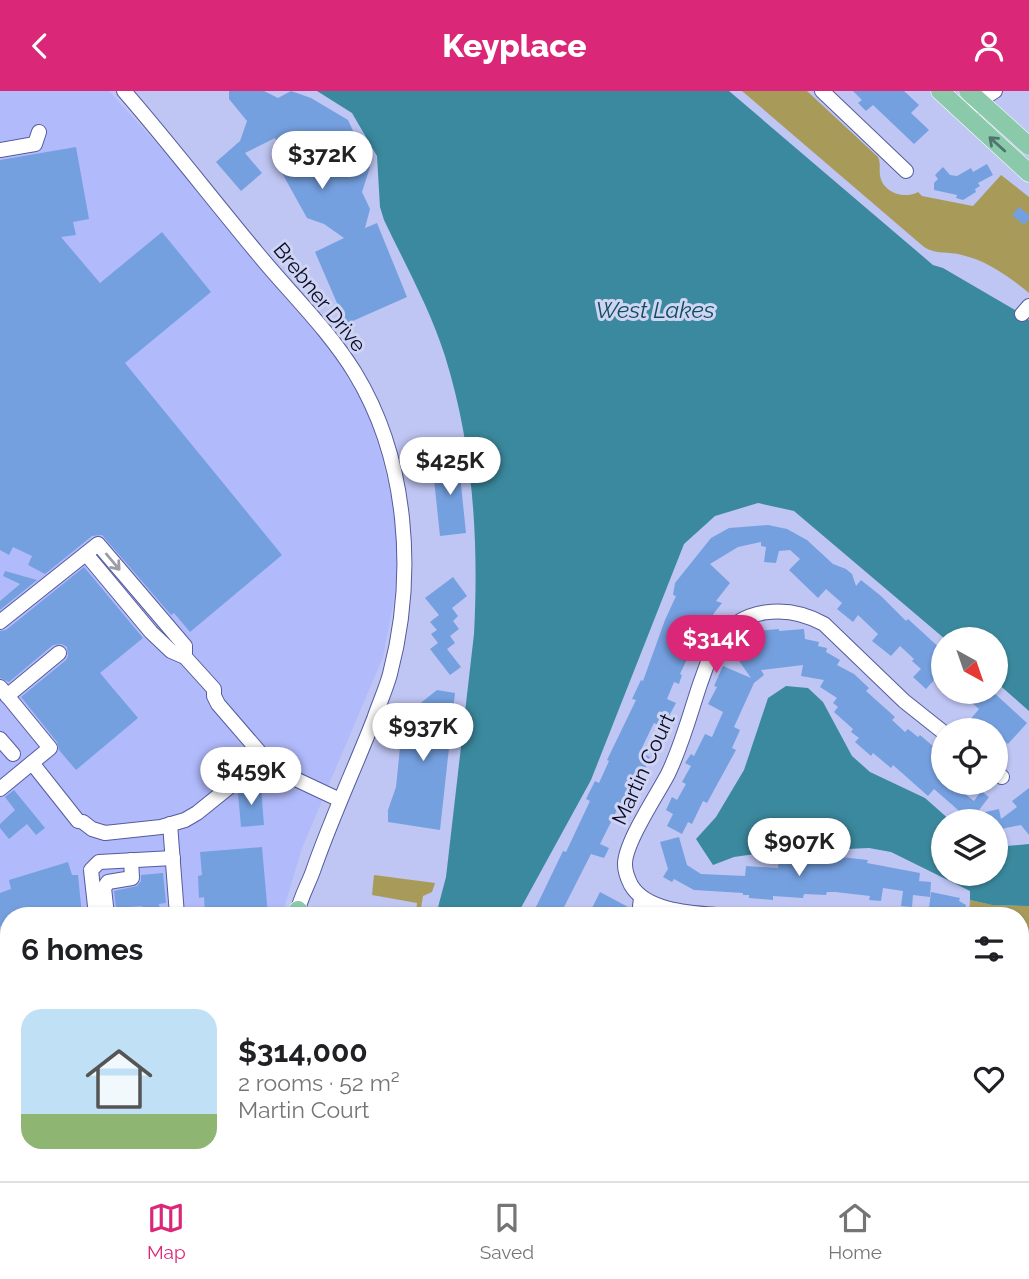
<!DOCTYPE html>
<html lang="en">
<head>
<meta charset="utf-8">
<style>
  body { margin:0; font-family:Raleway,sans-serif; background:#f2f2f2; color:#202124; height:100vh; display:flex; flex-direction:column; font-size:26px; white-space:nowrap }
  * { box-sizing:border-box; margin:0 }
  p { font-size:23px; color:#757577 }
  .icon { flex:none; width:38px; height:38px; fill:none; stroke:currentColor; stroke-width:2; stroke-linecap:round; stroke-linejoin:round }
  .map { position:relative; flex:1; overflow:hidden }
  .panel { position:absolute; left:0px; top:816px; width:1029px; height:275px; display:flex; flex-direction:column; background:#fff; border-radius:28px 28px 0 0; box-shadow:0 2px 5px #0004 }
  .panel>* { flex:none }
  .needle { width:46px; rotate:140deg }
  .buttons { position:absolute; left:931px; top:536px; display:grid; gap:14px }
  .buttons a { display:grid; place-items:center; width:77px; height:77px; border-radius:50%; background:#fff; box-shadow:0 2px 5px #0004; font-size:35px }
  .price { position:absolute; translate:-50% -60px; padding:0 16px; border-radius:24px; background:#fff; color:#222; font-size:23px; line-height:46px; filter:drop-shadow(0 2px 4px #0008) }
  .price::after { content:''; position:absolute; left:50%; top:42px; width:21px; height:16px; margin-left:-10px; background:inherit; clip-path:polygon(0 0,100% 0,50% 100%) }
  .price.selected { background:#db2777; color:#fff }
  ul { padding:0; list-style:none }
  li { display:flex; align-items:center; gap:21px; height:175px; padding:0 21px }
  li span { display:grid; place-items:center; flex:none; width:196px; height:140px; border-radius:21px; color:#555 }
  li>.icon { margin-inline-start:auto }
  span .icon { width:84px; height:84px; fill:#fffc; stroke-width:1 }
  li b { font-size:30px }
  h2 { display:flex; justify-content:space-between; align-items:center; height:84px; padding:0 21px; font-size:30px }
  header { display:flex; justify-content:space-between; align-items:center; height:91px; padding:0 21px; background:#db2777; color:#fff; font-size:32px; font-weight:800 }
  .menu { display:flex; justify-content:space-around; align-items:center; height:98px; border-top:2px solid #e0e0e0; background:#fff; font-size:19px; color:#757577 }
  .menu a { display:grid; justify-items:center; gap:4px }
  .menu .selected { color:#db2777 }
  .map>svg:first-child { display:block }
  .built { fill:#b1bafb }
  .green { fill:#a89b5a }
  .water { fill:#3b899e }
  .building { fill:#75a0e0 }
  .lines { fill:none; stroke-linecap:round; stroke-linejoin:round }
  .minor-casing { stroke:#555b9d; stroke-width:16 }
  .major-casing { stroke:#fff; stroke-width:19 }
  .minor { stroke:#fff; stroke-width:14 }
  .major { stroke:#8acaaa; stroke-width:18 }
  .oneway { stroke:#50746e }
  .oneway2 { stroke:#9d9da8 }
  .labels { text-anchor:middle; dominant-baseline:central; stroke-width:6; stroke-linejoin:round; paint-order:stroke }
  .street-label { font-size:21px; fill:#0a0b25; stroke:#cfd4f2 }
  .water-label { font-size:23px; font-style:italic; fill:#0d4f5f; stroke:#cfd4f2 }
</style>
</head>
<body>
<header><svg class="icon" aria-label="back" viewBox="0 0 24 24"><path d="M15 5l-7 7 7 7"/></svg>Keyplace<svg class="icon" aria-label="person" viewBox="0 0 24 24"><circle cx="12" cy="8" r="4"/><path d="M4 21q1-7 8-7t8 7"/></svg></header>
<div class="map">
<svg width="1029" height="1090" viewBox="0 0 1029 1090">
  <rect width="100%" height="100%" fill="#bfc6f3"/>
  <polygon class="built" points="0,0 109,0 226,129 332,260 367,319 381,363 396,427 398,451 395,504 383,566 302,757 282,824 9,824 9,856 0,848"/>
  <g class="green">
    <path d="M742 0H807L878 66C881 73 879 77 880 84 882 101 904 109 918 101L922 105 973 115 1001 84 1029 106V202C1009 186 988 170 962 164 948 160 936 164 924 156Z"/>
    <polygon points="374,784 435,792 432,801 423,805 421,817 427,824 416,824 417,812 372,804"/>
    <polygon points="970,809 992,814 1029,815 1029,850 1020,849 1020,824 969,824"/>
    <polygon points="1020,981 1029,982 1029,1090 834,1089 835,1082 1020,1082"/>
  </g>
  <g class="water">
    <path d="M317 0H729L933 174 943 177 1022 223 1029 229V620L996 591V548H945L794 420 758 412 715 425 684 453 591 689 517 824H436L446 786 474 543C479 449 473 355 445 265 430 218 405 173 384 129L380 116 377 65 352 22Z"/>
    <polygon points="786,595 808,597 823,611 852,665 870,681 925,707 951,730 943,730 943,782 996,782 996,756 1029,753 1029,815 992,814 970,809 970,800 891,761 869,757 762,762 734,766 713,774 696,748 716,726 744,679 768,607"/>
    <polygon points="1029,1007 1029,1090 985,1090 982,1082 1020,1082 1020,1008"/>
    <polygon points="9,1044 9,1082 324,1082 311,1090 0,1090 0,1045"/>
  </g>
  <g class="building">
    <polygon points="229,0 264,0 278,7 291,0 311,7 348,29 370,76 362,101 370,118 365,137 377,132 407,206 346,233 315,161 344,147 324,133 307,127 277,73 284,69 275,47 245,62 262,82 241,100 216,71 240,50 247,30 229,8"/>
    <polygon points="853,0 904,0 919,14 911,22 929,39 914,53 873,14 866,20 858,12 862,9"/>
    <polygon points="76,56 89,128 73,131 76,144 61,146 100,192 162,141 211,201 125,272 282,464 190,541 174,522 171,524 102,444 92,445 45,483 28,474 32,465 13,456 9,464 0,459 0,69"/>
    <polygon points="987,73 993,84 978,92 980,95 975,98 976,101 963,109 956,107 957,104 934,99 934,92 938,88 935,84 943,76 950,84 957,85 971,77 973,81"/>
    <polygon points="1019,116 1029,124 1029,128 1024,134 1012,124"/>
    <polygon points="458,365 466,442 440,445 433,379 441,378 440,367"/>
    <polygon points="768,434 787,438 807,449 833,473 846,478 852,483 856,495 861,489 881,505 906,530 908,528 943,560 943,579 926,598 913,586 921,578 912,570 914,568 900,555 891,565 872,550 878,543 858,524 853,531 837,518 842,512 826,498 818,507 789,479 800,468 790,459 779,460 776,472 764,471 766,456 761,455 761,451 738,456 710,473 730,492 716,510 722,512 714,522 708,535 696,530 688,548 695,551 680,583 682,584 679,593 674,591 667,608 676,612 663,636 654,632 650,640 640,661 650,666 637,697 634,696 621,721 617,719 600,753 609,757 604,767 591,763 560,824 529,824 537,814 563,760 566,761 590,710 586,708 595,690 599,692 609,670 607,669 636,609 632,608 641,589 643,590 665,529 676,505 673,504 675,492 711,447 729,437"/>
    <polygon points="84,476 143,547 100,582 138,627 76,679 59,659 57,651 21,606 66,569 68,565 67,556 62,553 53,554 9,591 0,587 0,540 6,539"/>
    <polygon points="5,480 37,489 0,519 0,510 20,493 3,485"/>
    <polygon points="453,486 467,505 452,517 458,525 453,530 459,538 450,545 455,552 447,558 461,576 450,584 430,558 438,552 431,543 437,539 430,531 439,524 425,507"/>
    <polygon points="779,538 779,540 804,538 805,548 819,551 818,555 827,557 826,561 840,569 837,574 854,583 869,597 866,600 895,626 892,629 905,641 908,638 918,646 920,644 934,656 932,658 943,666 943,691 958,691 963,696 960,699 974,710 981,700 989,706 976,723 999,718 1001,728 1017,716 1012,710 1029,697 1029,744 1021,734 996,739 996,732 999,730 963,730 962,726 965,725 934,698 928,705 893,674 891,677 873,662 871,665 855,651 859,647 851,641 853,638 834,621 838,616 833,612 837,607 820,596 824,589 801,585 803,574 761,579 764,584 754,592 734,636 740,639 732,657 736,659 707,712 703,710 692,733 688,731 682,743 667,735 673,723 666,719 672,706 677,709 686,693 682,691 691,675 685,672 691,663 694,665 705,643 712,646 723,621 708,613 717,596 714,595 723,575 751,587 730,557 739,552 738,545 743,541"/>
    <polygon points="437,599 455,602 440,739 388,731 388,719 396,696 403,626"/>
    <polygon points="972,600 992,600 1027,632 1008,653 1001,647 996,647 996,639 979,639 969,630 979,618 966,607"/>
    <polygon points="261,697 264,734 241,736 238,702 242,698"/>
    <polygon points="14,699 45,737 36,744 27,733 9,748 0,737 0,733 15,719 5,706"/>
    <polygon points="679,746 687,774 701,783 745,785 746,775 778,777 779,769 841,769 841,766 868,769 867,772 920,782 919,790 931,791 930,806 913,804 912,816 901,815 903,800 883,797 881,810 869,809 870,805 835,801 827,801 826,804 804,803 803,807 773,805 773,809 749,807 749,804 743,804 743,802 694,799 674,788 672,791 663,786 668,778 660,751"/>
    <polygon points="262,756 268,824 205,824 204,806 199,807 198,785 202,784 200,761"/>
    <polygon points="68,771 72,784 78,784 82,824 9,824 9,835 0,835 0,802 11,798 9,789"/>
    <polygon points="163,782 166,812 159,813 160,824 143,824 142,815 116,817 114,800 137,795 141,790 141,784"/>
    <polygon points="600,801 630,817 627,824 600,824 591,819"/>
    <polygon points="931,801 960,807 959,810 966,814 964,824 940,824 940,818 929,817"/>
    <polygon points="341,1082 378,1082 380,1090 337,1090"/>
    <polygon points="426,1082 469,1082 468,1090 425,1090"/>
    <polygon points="490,1082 559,1082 559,1090 489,1090"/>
  </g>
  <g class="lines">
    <defs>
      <g id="minor">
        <path d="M124 0C170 53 213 109 258 163 290 202 328 238 355 282 408 369 416 485 390 583 386 598 379 613 374 628 354 679 331 728 313 780 308 794 299 809 297 824"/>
        <polyline points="822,0 906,80"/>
        <polyline points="966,24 979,10 995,0"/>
        <polyline points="0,59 35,53 39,41"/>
        <polyline points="1022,223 1029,215"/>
        <polyline points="86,463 151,541 171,560 185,566 214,598 214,605 218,613 274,678 340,709"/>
        <polyline points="0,531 98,453 185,555 185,566"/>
        <polyline points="0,596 50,657 0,698"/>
        <polyline points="7,605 59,562"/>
        <polyline points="0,648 13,663"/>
        <polyline points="32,672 78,730 83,731 92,738 105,742 161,736 185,729 197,722 264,668"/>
        <polyline points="996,681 1002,686"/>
        <polyline points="170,733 177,824"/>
        <polyline points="96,824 91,779 99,771 173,767"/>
        <polyline points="107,824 104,797 108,791 132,787 131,769"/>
        <polyline points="639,824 641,807"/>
        <path d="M718 824C691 822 646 820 631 794 628 788 625 780 625 774 624 753 657 704 668 683 682 654 690 623 700 593 705 580 709 565 716 554 740 515 788 513 824 533L904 610 943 641"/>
        <polyline points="1020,858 1029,859"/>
        <polyline points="0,899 9,926"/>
        <polyline points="0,944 9,938"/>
        <polyline points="0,955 9,961"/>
        <polyline points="690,1082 734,1090"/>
        <polyline points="584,1090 585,1082"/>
        <polyline points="677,1090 678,1082"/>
        <polyline points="770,1090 771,1082"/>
      </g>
      <g id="major">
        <polyline points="940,0 1029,82"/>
        <polyline points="968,0 1029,55"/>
        <polyline points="295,824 298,819"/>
        <polyline points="0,862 9,868"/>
        <polyline points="0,889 9,887"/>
        <polyline points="0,911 9,909"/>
        <polyline points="1020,948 1029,949"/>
        <polyline points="1020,968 1029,969"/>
      </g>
    </defs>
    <use href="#minor" class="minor-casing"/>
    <use href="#major" class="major-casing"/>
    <use href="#minor" class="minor"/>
    <use href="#major" class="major"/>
  </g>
  <defs><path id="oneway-shaft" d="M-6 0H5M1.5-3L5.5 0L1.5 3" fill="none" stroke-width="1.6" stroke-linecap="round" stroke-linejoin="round" transform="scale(1.75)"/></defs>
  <use class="oneway" href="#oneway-shaft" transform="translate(997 53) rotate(-138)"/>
  <use class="oneway2" href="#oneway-shaft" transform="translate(113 471) rotate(50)"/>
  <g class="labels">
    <g class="street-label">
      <text transform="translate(320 206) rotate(51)">Brebner Drive</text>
      <text transform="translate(643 678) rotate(-65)">Martin Court</text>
    </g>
    <g class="water-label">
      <text x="655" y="218">West Lakes</text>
    </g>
  </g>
</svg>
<div class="buttons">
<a><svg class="needle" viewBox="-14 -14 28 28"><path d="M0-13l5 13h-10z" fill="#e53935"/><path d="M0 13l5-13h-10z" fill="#757577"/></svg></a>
<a><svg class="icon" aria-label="locate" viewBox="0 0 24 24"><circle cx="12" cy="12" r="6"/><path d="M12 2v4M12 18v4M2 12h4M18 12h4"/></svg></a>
<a><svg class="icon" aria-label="layers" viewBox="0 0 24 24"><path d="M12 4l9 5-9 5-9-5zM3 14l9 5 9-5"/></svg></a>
</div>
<b class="price" style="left:322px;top:100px">$372K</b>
<b class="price" style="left:450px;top:406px">$425K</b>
<b class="price selected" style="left:716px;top:584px">$314K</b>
<b class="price" style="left:423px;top:672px">$937K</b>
<b class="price" style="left:251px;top:716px">$459K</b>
<b class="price" style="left:799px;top:787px">$907K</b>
<section class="panel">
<h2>6 homes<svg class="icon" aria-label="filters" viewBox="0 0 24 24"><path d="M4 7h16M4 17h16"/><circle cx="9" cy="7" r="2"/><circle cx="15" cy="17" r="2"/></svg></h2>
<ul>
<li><span style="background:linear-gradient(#bfe0f5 75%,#8fb573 0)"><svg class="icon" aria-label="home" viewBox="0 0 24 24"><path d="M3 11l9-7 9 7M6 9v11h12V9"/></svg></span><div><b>$314,000</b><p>2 rooms · 52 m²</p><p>Martin Court</p></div><svg class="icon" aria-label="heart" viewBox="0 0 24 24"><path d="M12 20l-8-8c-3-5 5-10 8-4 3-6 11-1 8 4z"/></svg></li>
</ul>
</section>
</div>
<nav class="menu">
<a class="selected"><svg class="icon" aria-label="map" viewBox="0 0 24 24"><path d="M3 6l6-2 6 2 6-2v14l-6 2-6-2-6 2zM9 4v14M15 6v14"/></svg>Map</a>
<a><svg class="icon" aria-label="saved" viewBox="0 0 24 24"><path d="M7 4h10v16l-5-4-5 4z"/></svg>Saved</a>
<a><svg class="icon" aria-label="home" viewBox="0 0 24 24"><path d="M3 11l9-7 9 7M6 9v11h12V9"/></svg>Home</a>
</nav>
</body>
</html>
